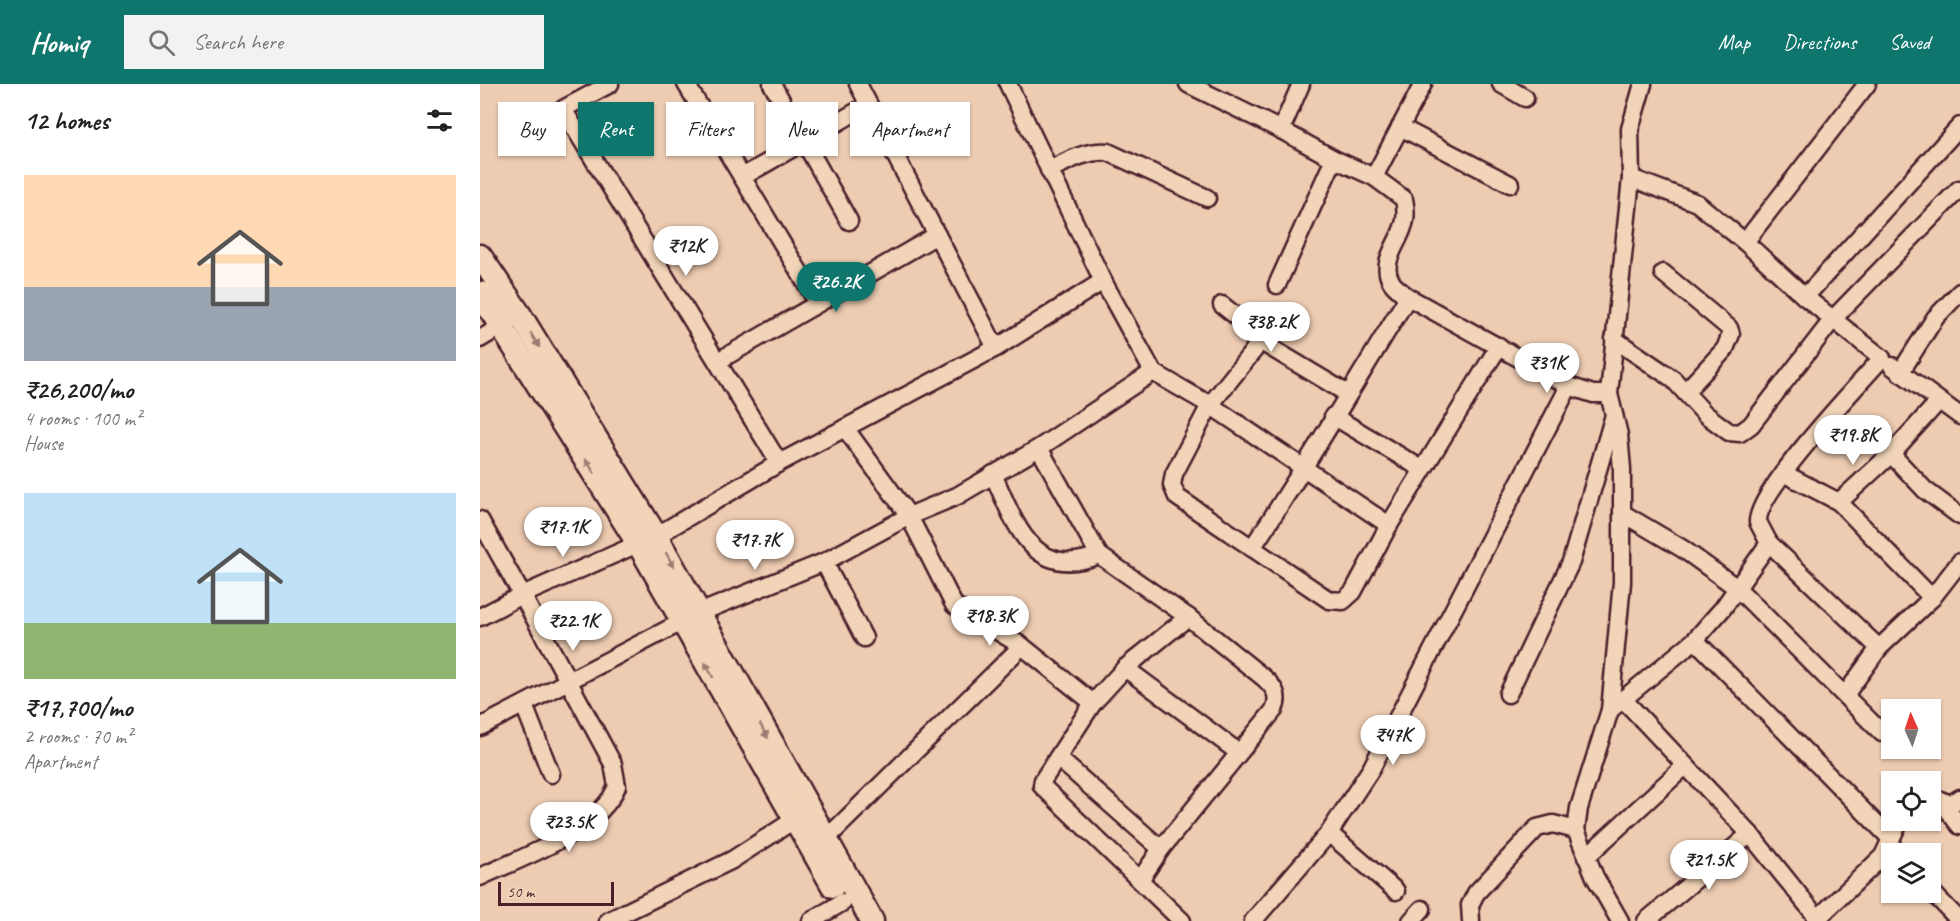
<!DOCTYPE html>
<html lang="en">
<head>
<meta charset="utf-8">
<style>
  body { margin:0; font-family:Caveat,sans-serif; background:#f2f2f2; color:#222; height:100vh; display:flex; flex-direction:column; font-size:22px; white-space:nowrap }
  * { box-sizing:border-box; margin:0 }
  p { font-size:20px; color:#767676 }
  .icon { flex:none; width:33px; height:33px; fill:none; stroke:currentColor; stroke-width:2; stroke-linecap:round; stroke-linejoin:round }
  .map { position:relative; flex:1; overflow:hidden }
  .panel { display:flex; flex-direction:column; background:#fff; width:480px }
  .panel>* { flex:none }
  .banner { position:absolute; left:18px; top:18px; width:570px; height:54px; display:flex; gap:12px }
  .needle { width:39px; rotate:357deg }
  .tools { position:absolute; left:1401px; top:615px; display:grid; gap:12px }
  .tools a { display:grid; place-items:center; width:60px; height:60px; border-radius:0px; background:#fff; box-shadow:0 2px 4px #0004; font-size:30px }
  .scale { position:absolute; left:18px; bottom:15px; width:116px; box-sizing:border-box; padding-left:6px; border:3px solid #4a1f2b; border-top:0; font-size:16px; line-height:21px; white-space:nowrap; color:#4a1f2b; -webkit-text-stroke:4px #f2d5b8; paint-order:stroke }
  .price { position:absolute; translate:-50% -51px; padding:0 14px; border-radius:21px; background:#fff; color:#222; font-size:20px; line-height:39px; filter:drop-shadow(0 2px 3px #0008) }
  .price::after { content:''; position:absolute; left:50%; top:36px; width:18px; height:14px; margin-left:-9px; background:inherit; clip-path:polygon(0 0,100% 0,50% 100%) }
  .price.current { background:#0f766e; color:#fff }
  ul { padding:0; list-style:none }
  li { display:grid; align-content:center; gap:12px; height:318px; padding:0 24px }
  li span { display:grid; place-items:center; height:186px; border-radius:0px; color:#555 }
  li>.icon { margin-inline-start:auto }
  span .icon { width:108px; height:108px; fill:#fffc; stroke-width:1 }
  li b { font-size:26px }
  h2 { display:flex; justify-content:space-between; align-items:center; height:72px; padding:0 24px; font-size:26px }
  .chip { padding:0 21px; border-radius:0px; background:#fff; box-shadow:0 2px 4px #0004; font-size:21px; line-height:54px }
  .chip.current { background:#0f766e; color:#fff }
  header { display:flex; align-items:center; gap:36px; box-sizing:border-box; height:84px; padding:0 30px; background:#0f766e; color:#fff }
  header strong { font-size:28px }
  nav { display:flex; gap:33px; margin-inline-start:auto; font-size:21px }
  .search { width:420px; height:54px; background:#f2f2f2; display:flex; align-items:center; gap:15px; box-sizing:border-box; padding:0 21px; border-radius:0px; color:#767676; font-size:22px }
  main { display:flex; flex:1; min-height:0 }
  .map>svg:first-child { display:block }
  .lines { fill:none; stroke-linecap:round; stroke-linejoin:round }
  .street-casing { stroke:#4a1f2b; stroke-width:21 }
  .secondary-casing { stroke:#4a1f2b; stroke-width:27 }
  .street { stroke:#f2d5b8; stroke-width:16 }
  .secondary { stroke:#f2d5b8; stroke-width:22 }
  .oneway { fill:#9e7a72 }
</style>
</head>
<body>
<header>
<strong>Homiq</strong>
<div class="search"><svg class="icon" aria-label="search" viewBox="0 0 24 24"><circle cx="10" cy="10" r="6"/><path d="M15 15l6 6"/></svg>Search here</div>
<nav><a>Map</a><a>Directions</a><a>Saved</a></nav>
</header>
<main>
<section class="panel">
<h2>12 homes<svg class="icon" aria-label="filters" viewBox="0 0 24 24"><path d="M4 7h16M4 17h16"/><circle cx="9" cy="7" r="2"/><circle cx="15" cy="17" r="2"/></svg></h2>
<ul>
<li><span style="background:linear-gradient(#ffd9b3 60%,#9aa5b1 0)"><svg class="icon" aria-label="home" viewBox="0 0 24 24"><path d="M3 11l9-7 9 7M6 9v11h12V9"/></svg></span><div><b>₹26,200/mo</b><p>4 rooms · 100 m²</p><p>House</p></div></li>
<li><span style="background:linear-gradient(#bfe0f5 70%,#8fb573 0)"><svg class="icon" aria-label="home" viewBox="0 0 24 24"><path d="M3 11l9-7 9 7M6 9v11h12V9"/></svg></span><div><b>₹17,700/mo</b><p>2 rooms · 70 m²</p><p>Apartment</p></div></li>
</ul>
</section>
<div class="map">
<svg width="1480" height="837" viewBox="0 0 1480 837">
  <rect width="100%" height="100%" fill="#eeccb2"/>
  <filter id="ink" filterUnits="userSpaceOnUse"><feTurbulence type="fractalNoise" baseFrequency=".0167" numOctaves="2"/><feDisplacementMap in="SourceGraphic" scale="12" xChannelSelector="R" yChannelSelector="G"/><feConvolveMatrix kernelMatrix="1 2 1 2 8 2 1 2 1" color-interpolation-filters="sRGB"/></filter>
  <g filter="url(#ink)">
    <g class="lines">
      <defs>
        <g id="street">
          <polyline points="130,0 83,25 299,379"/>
          <polyline points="206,0 338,219"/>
          <polyline points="292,0 369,137"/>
          <polyline points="378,0 516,264"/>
          <polyline points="528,0 623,197 673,288 730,321 909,441 1019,262"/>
          <path d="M708 0 801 46 854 75 894 93 924 115C926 125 927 134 923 143 918 160 900 179 911 197 914 203 922 208 928 213L1089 302 1113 310H1129"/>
          <polyline points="1021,0 1045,14"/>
          <polyline points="920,43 1030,100"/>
          <polyline points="801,46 821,0"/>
          <path d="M569 86C588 77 606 66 628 68L727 114"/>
          <polyline points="262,93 388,21"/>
          <polyline points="894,93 943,0"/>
          <polyline points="1265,158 1387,0"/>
          <polyline points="1183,189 1249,244 1251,250 1245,265 1205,308"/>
          <polyline points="797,201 854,75"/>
          <polyline points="1325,213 1480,42"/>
          <polyline points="742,221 774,246 778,256 774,266 730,321 694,390 692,401 697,413 849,516 863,517 873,508 909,441"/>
          <polyline points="0,255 30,237"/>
          <polyline points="1134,255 1193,295 1225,330 1249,348 1260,349 1271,341 1353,235 1479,105"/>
          <polyline points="778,256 868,310"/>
          <polyline points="238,277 457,151"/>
          <polyline points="1412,282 1480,332"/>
          <polyline points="1420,289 1455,234 1480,208"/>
          <polyline points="853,332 942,385"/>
          <polyline points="365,344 429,432 474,521 542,562 613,619 645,584 708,533"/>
          <polyline points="1411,370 1445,406 1480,432"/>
          <polyline points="1303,389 1359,418 1452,514"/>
          <path d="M513 390C535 439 552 497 619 471"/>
          <polyline points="1359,418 1411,370 1459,317"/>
          <polyline points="1142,429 1203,465 1257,504 1402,649"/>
          <polyline points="0,436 42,511 176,452 299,379 516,264 623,197"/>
          <polyline points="1289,459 1399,564"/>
          <path d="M772 464C827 382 876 297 928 213"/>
          <path d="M0 533 42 511 133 680 137 702C120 747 40 774 0 793"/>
          <polyline points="384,554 344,478 429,432 477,412 559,364"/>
          <polyline points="1215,556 1411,755"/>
          <polyline points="645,584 758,668"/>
          <polyline points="1028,610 1091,478 1134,331"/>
          <polyline points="1365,611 1399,564 1452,514 1480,478"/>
          <polyline points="1143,615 1270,750 1340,837"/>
          <polyline points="613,619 563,696 562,702 702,837"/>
          <polyline points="44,621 71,690"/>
          <path d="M1130 626 1215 556 1243 524 1289 459 1278 438C1276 408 1378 301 1402 274L1325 213 1265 158 1217 119 1151 94"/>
          <polyline points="0,643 219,529 344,478"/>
          <polyline points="578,674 681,765"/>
          <polyline points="1454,714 1471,720 1480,714"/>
          <polyline points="1460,716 1480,742"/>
          <polyline points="849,749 916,807"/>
          <polyline points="345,756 542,562"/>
          <polyline points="1106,773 1205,682"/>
          <path d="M660 796 681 765 794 626C800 612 795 604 784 594L708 533 619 471 559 364 673 288"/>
          <polyline points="1450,806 1480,837"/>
          <polyline points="128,837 252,776 314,736"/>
          <polyline points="331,837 363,818"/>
          <polyline points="773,837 849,749 891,685 1089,302"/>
          <polyline points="931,837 942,825"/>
          <polyline points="991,837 990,821 996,809 1057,744 1073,740 1096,746"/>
          <polyline points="1140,837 1115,793 1096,746 1099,724 1130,626 1142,498 1142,385 1139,351 1129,310 1151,94 1150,45 1163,0"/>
          <polyline points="1166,837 1270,750"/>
          <polyline points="1335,837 1403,772 1420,736"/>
        </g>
        <g id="secondary">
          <polyline points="0,172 40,231 176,452 392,837"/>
          <polyline points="0,209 158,459 353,802"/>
        </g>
      </defs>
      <use href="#street" class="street-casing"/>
      <use href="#secondary" class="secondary-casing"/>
      <use href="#street" class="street"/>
      <use href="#secondary" class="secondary"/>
    </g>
    <defs><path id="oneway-solid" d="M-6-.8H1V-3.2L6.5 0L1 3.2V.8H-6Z" transform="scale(1.5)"/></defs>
    <g class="oneway">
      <use href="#oneway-solid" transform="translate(55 256) rotate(58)"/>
      <use href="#oneway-solid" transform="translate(110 382) rotate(-122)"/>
      <use href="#oneway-solid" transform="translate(190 476) rotate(61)"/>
      <use href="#oneway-solid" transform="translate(229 586) rotate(-119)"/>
      <use href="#oneway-solid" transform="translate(284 647) rotate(61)"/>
    </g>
  </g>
</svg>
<div class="tools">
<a><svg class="needle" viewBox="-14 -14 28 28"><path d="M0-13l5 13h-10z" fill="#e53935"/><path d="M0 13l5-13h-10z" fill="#767676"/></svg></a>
<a><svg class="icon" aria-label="locate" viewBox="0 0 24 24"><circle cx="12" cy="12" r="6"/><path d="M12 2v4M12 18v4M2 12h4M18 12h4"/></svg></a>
<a><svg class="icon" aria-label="layers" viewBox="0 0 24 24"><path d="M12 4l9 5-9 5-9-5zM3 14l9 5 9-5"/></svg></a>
</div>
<div class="scale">50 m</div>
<b class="price" style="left:206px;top:193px">₹12K</b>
<b class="price current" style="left:356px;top:229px">₹26.2K</b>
<b class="price" style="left:791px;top:269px">₹38.2K</b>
<b class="price" style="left:1067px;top:310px">₹31K</b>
<b class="price" style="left:1373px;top:382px">₹19.8K</b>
<b class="price" style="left:83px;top:474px">₹17.1K</b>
<b class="price" style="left:275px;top:487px">₹17.7K</b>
<b class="price" style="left:510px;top:563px">₹18.3K</b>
<b class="price" style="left:93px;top:568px">₹22.1K</b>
<b class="price" style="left:913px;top:682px">₹47K</b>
<b class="price" style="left:89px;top:769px">₹23.5K</b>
<b class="price" style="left:1229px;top:807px">₹21.5K</b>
<div class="banner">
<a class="chip">Buy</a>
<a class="chip current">Rent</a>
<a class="chip">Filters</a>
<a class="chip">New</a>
<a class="chip">Apartment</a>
</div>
</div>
</main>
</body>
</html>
